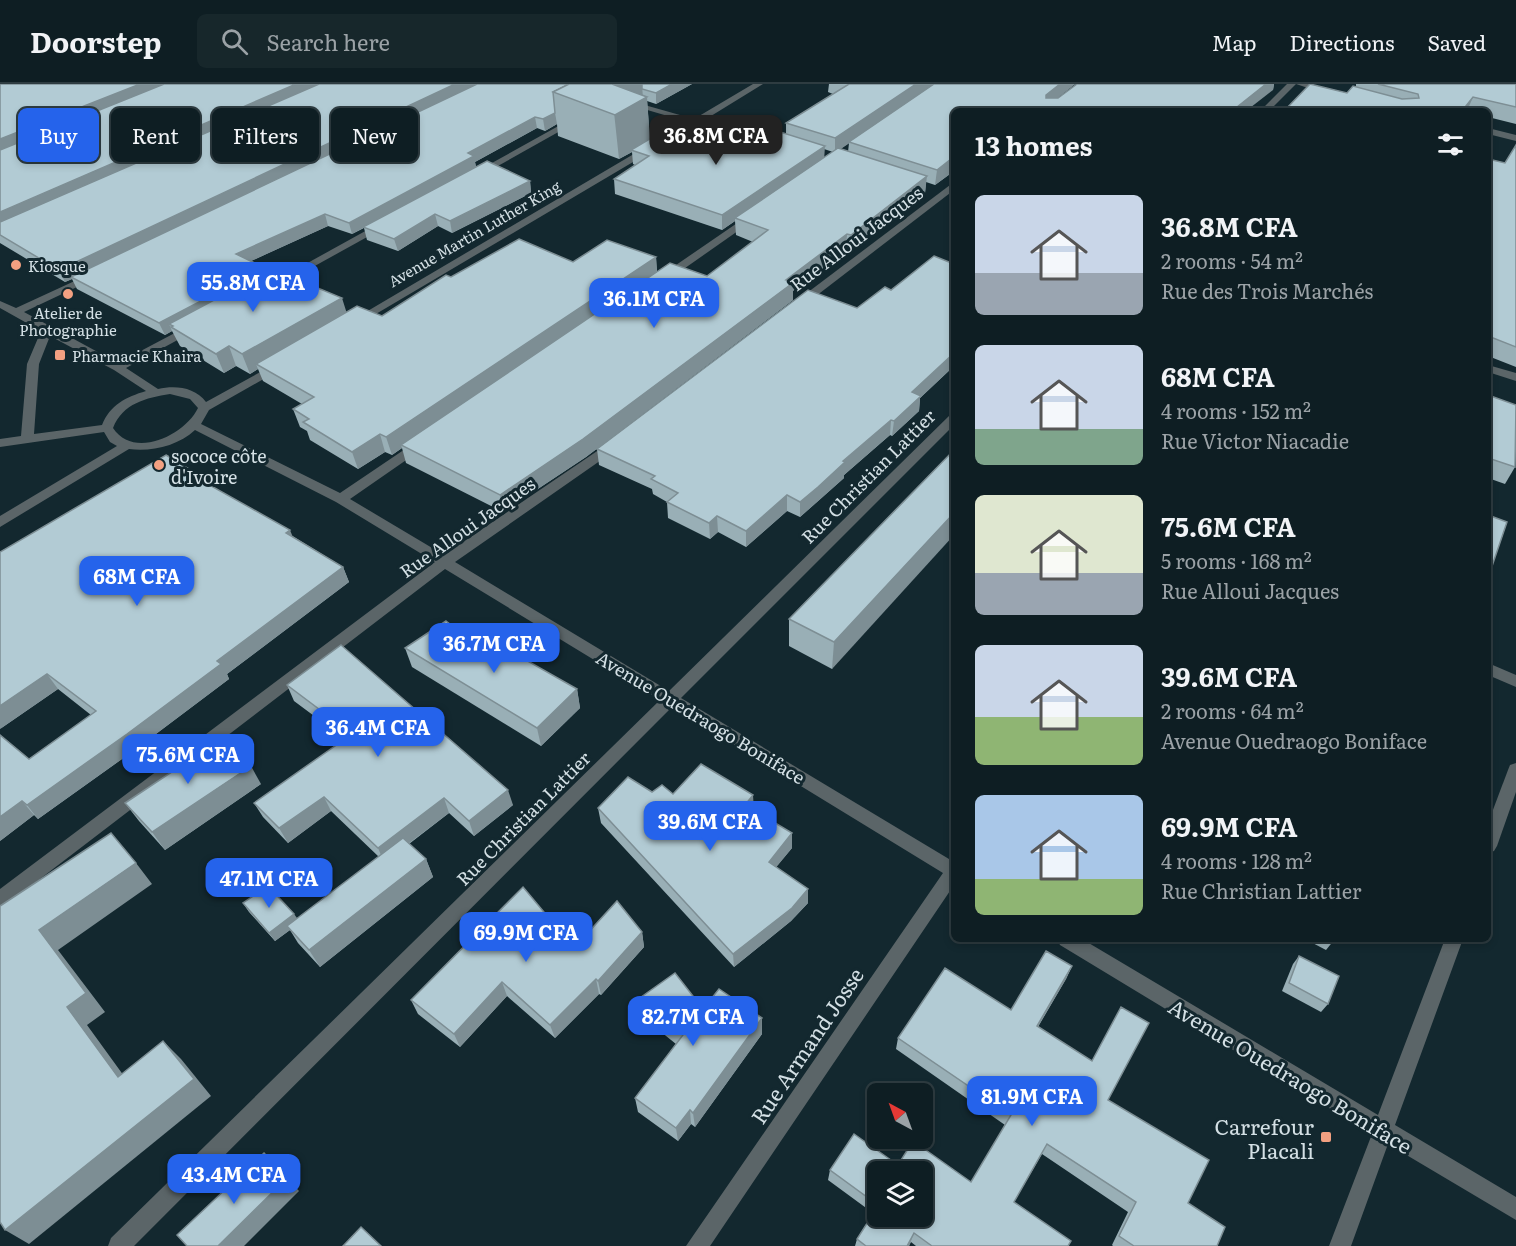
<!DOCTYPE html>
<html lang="en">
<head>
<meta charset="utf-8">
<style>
  body { margin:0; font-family:Literata,serif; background:#17272b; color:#f1f3f6; height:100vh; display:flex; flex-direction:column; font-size:22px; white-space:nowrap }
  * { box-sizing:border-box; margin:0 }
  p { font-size:20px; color:#9ba2a6 }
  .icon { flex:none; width:33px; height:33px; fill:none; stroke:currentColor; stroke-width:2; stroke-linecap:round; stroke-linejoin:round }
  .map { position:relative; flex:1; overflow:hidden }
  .panel { position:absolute; left:951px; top:24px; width:540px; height:834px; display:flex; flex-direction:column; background:#0e1e23; border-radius:9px; box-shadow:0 3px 9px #0003,0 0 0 2px #2e3c41 }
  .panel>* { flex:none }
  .banner { position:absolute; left:18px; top:24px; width:570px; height:54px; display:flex; gap:12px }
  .needle { width:39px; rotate:319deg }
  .controls { position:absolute; left:867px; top:999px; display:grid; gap:12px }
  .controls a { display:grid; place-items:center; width:66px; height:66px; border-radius:9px; background:#0e1e23; box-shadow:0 3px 9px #0003,0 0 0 2px #2e3c41; font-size:30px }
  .price { position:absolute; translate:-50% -51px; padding:0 14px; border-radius:12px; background:#2563eb; color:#fff; font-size:20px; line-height:39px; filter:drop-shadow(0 2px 3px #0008) }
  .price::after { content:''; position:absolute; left:50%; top:36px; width:18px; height:14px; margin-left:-9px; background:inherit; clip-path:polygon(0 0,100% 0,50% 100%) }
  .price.on { background:#222; color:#fff }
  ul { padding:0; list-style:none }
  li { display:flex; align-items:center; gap:18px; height:150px; padding:0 24px }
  li span { display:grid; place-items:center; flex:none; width:168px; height:120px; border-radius:9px; color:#555 }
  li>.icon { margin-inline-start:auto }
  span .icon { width:72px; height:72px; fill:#fffc; stroke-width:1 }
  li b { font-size:26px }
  h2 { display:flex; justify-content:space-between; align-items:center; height:72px; padding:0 24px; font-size:26px }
  .tag { padding:0 21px; border-radius:9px; background:#0e1e23; box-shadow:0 3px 9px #0003,0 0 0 2px #2e3c41; font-size:21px; line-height:54px }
  .tag.on { background:#2563eb; color:#fff }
  header { display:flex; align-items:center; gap:36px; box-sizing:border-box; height:84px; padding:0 30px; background:#0e1e23; border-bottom:2px solid #2e3c41 }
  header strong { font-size:28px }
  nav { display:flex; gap:33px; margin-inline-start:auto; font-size:21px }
  .search { width:420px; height:54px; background:#17272b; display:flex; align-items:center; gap:15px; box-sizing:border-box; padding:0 21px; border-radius:9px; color:#9ba2a6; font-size:22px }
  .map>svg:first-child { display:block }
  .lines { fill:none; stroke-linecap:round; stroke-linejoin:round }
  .minor { fill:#5b6568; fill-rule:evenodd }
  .wall { fill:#99afb6; fill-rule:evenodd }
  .shaded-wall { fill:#7d8e94 }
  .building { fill:#b2cbd4; stroke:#7d8e94; stroke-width:1.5 }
  .poi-dot { fill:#f3a081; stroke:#13282f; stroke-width:2 }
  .labels { text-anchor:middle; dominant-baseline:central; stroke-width:6; stroke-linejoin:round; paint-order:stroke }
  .far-street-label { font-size:15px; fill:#d4e0e5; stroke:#13282f }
  .far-poi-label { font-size:15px; fill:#d4e0e5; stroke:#13282f; text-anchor:start }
  .street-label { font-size:18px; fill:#d4e0e5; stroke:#13282f }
  .poi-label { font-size:18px; fill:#d4e0e5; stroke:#13282f; text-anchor:start }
  .near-street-label { font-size:21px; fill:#d4e0e5; stroke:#13282f }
  .near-poi-label { font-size:21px; fill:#d4e0e5; stroke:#13282f; text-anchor:end }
</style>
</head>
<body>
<header>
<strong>Doorstep</strong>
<div class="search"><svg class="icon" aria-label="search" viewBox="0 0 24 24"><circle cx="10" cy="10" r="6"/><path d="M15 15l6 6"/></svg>Search here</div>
<nav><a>Map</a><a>Directions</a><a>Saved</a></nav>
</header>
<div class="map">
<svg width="1516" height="1162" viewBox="0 0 1516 1162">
  <rect width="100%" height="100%" fill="#13282f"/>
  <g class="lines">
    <g class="minor">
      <polygon points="753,0 763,0 711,32 773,52 773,56 704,36 359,240 351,240 349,238 688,38 627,20 627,16 694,35"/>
      <polygon points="1287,0 1310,0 1330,7 1326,10 1296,0 1269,27 1260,27"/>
      <polygon points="571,35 578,37 480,92 472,90"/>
      <polygon points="1488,44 1516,51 1516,57 1488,50"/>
      <polygon points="954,98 954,106 803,222 795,222 795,218"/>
      <polygon points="746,133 755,135 668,196 660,196 660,192"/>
      <polygon points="378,140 387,142 275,204 271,205 266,202"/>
      <path d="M92 189 96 190V194L24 228 118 279 188 242H196V246L126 284 158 305C175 301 195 303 206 318L273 281H281V285L209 326 201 340 340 409 417 357H425L427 360 425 363 350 415 444 471 609 359H617L619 362 617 365 455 478 669 607 950 331 954 330V341L681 614 954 778V801L710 1162H686L943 789 672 623 134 1162H108L111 1154 660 616 445 485 6 821 0 823V805L435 478 336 418 195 346C178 362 151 368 129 365L0 443V432L117 362 110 358 104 348 0 363V355L21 352 27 280 41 247 0 224V217L16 224ZM50 252 114 286 146 307C126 313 110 321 102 341L34 350 39 280ZM170 310 190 315 198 324C185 351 134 376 113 344 123 319 146 314 170 310Z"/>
      <polygon points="1488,281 1516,289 1516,297 1488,288"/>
      <polygon points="1488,579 1516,591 1516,603 1488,591"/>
      <polygon points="1516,679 1516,708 1497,762 1494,767 1488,769 1488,739 1508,686 1510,681"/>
      <polygon points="1057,855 1082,855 1378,1031 1445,855 1463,855 1395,1041 1516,1113 1516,1136 1388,1060 1351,1162 1329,1162 1372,1050 1060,861"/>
    </g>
  </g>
  <g class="wall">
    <path d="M0 0H692L656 20 647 17 650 55H684L735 57 772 48 786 50V39L833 10 828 8 829 0H1075L1057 14H1058L1077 0H1274L1273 6 954 27V91L950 90 935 101 926 98 925 109 850 168 846 167 793 207V216L586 373 503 428 406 379 402 364 392 371 385 368 358 385 310 356 307 347 300 343 293 325 302 320 263 297 258 285 250 290 236 282 224 289 180 262 172 247 165 251 77 205 72 195 65 198 0 159ZM557 40 558 52 619 75 632 68 633 80 635 81 614 95 615 110 722 146 735 137 736 151 753 158 707 192 657 188 656 173 573 178 451 193 382 232 346 228 263 190 251 177 328 142 352 150 364 144 367 156 398 167 438 142 452 149 531 109 530 97 476 83 475 78 537 44 545 47ZM849 59 848 68 840 65ZM824 65 833 68 824 74Z"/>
    <polygon points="1356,0 1516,0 1516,40 1488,33 1488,27 1284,27 1347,9 1356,2"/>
    <polygon points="1516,61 1516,283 1488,272 1488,75 1505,79"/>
    <polygon points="954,180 954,282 920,314 919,327 892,352 890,351 844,391 844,394 817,418 800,433 787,427 746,463 718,448 710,455 668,434 667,418 653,410 652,405 599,381 597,365 891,206"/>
    <polygon points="1488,311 1515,383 1505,400 1488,394"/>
    <polygon points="954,366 832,585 789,562 789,535"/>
    <polygon points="207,396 209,401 343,483 349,498 227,590 229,595 136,665 38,735 34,731 0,757 29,675 91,631 58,605 0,645"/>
    <polygon points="405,564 484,566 577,605 580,624 541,662 412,583"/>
    <polygon points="287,601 513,721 474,752 449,729 409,760 426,775 433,793 320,883 298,859 290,846 275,857 249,828 243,819 297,835 379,773 331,727 288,759 263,733 254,719 345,655 294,617"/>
    <polygon points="261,700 165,766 139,737 125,719"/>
    <polygon points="652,708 673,710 753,726 792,749 792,764 776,783 808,805 808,819 791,837 734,883 601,739 598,724"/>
    <polygon points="642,848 644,863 601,911 599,910 555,954 507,912 460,963 418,930 411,916 574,864"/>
    <polygon points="1305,855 1335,855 1326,866"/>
    <polygon points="1299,872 1328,920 1321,928 1282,907 1293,880"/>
    <polygon points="1072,882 1066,895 1038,943 1108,1016 1188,1119 1217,1162 1113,1162 1112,1161 1128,1128 1042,1070 1014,1118 1068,1162 916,1162 911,1158 909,1162 855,1162 857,1155 873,1129 828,1096 830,1086 898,1081 971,1098 1005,1041 896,965 898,954 1011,926"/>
    <polygon points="637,916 703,925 762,934 762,950 695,1043 691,1040 678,1057 638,1028 635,1014 676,960 640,931"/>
  </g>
  <g class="shaded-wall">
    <polygon points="140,0 172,0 0,69 0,55"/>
    <polygon points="296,0 324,0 0,143 0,128"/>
    <polygon points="455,0 480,0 71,193 72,195 65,198 59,186"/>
    <polygon points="611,0 642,0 643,15 647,13 650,57 631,66 632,68 619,75"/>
    <polygon points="672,0 692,0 656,20 656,9"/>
    <polygon points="916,0 935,0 835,69 835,54"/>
    <polygon points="1060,0 1075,0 1044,25 1046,11"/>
    <polygon points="1266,0 1274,0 1273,6 1246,27 1232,27"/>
    <polygon points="1473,13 1467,27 1462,27"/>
    <polygon points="555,29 557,40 545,47 543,35"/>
    <polygon points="535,33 537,44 475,78 476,83 352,150 349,139 468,69"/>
    <polygon points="825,62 824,77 735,134 735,137 722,146 722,131"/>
    <polygon points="951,75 950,90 935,101 937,86"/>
    <polygon points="927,92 925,109 850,168 851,151"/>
    <polygon points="530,97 531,109 452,149 450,137"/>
    <polygon points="325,130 328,142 240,182 236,170"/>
    <polygon points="435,130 438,142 398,167 394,155"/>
    <polygon points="847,150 846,167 793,207 793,216 586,373 503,428 500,411"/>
    <polygon points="656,173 657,191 401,361 402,364 392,371 386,353"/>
    <polygon points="259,181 264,193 169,240 172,247 165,251 159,239"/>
    <polygon points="342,214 348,233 256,280 258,285 250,290 242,270"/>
    <polygon points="229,262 236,282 224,289 216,270"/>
    <polygon points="954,269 954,282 920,314 919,327 892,352 894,337 912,308"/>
    <polygon points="891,336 890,351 844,391 844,394 817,418 800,433 800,418 843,377"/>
    <polygon points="380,350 385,368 358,385 352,368"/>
    <polygon points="787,411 787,427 746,463 746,447"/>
    <polygon points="954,429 954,451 832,585 834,558"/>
    <polygon points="717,432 718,448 710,455 709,439"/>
    <polygon points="290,446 296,461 286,449"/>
    <polygon points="343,483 349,498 227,590 229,595 136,665 38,735 27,721 217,577"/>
    <polygon points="47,590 58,605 0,645 0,622"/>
    <polygon points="577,605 580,624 541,662 537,644"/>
    <polygon points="251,682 261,700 165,766 152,748"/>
    <polygon points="508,706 513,721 474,752 469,737"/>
    <polygon points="753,711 754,726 745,721"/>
    <polygon points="324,713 331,727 288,759 279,744"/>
    <polygon points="444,714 449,729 384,778 378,764"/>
    <polygon points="22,717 34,731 0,757 0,733"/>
    <polygon points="792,749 792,764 769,792 769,778"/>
    <polygon points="426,775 433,793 320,883 309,866"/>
    <polygon points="136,779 152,800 58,866 105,928 87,941 137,1010 118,993 67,923 39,846"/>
    <polygon points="808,805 808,819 791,837 734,883 733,870"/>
    <polygon points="294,830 300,838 287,842 290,846 275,857 269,849"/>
    <polygon points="642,848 644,863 601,911 598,897"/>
    <polygon points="1072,882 1066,895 1031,954 1037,942"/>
    <polygon points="596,895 599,910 555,954 550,941"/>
    <polygon points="502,898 507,912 460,963 454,950"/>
    <polygon points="762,934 762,950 695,1043 693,1029"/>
    <polygon points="163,957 181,975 211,1012 29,1160 5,1146"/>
    <polygon points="690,1026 691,1040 678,1057 676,1044"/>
    <polygon points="264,1069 299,1107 244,1162 218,1162"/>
    <polygon points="914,1149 909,1162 907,1162"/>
  </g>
  <g class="building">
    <polygon points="0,0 140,0 0,55"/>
    <polygon points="164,0 296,0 0,128 0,66"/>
    <polygon points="319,0 455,0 59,186 0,151 0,138"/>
    <polygon points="477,0 569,0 553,8 555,29 543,35 535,33 468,69 474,72 349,139 325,130 236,170 259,181 254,183 260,186 159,239 71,193"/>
    <polygon points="569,0 612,0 647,13 615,31 553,8"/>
    <polygon points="642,0 672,0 656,9 642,5"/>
    <polygon points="849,0 916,0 835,54 786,39"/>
    <polygon points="934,0 1060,0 1046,11 1046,14 1058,14 1077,0 1266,0 1232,27 954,27 954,76 951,75 937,86 849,58"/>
    <polygon points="1310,0 1347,9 1353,2 1402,15 1419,14 1418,10 1378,0 1516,0 1516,23 1473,13 1462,27 1284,27"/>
    <polygon points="757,43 772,48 774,46 825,62 722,131 614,95 649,72 631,66 663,47 684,55 699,46 735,57"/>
    <polygon points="1516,61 1516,263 1488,252 1488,75 1505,79"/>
    <polygon points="838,64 927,92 851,151 847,150 786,196 794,198 583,355 500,411 401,361 670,179 707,192 768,146 735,134"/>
    <polygon points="487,77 530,97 450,137 435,130 394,155 363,143"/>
    <polygon points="519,155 573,178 607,156 656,173 386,353 380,350 352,368 303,338 309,335 293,325 314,313 256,280 357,222 382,232 446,191 451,193"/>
    <polygon points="934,172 954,180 954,269 912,308 921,312 894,337 891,336 843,377 845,378 818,403 800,418 787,411 746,447 717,432 709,439 667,418 678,409 651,395 655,392 597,365 808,206 857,224 885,203 891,206"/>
    <polygon points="272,185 342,214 242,270 229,262 216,270 171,243 173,242 169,240"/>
    <polygon points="1488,311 1516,321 1515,383 1488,374"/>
    <polygon points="954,366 954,429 834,558 789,535"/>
    <polygon points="166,371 207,396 204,398 290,446 286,449 343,483 217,577 221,580 127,650 27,721 22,717 0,733 0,651 29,675 96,627 47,590 0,622 0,468"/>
    <polygon points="1488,431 1507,438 1488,494"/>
    <polygon points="446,537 484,566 494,558 577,605 537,644 405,564"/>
    <polygon points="341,561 508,706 469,737 444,714 378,764 324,713 279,744 254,719 352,650 287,601"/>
    <polygon points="223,654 251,682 152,748 125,719"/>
    <polygon points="701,680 753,711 745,721 792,749 769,778 808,805 792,824 733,870 598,724 628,693 652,708 662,701 673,710"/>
    <polygon points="111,749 136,779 39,846 86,909 67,923 118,993 163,957 194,995 5,1146 0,1138 0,822"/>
    <polygon points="403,754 426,775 309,866 287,842"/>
    <polygon points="268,802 294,830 269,849 243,819"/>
    <polygon points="523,803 574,864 617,817 642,848 598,897 596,895 550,941 502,898 454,950 411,916"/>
    <polygon points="1046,867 1072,882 1037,942 1092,977 1121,923 1149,939 1108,1016 1209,1076 1188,1119 1225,1143 1217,1162 1134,1162 1119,1152 1136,1118 1047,1060 1014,1118 1071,1157 1068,1162 932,1162 914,1149 907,1162 866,1162 857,1155 878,1122 878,1132 922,1132 922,1088 878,1088 878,1121 830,1086 854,1050 898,1081 913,1057 971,1098 1011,1031 898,954 945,884 1011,926"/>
    <polygon points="1299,872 1339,892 1328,920 1289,899"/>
    <polygon points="675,889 703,925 719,905 762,934 693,1029 690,1026 676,1044 635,1014 683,951 637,916"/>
    <polygon points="264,1069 287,1094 218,1162 187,1162 177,1151"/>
    <polygon points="361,1143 381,1162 343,1162"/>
  </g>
  <g class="poi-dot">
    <circle cx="16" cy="181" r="6"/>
    <circle cx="68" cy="210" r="6"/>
    <rect x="54" y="265" width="12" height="12" rx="3"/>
    <circle cx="159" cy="381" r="6"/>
    <rect x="1320" y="1047" width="12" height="12" rx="3"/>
  </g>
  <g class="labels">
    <g class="far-street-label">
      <text transform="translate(474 149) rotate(-30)">Avenue Martin Luther King</text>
    </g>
    <g class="far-poi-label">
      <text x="28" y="181">Kiosque</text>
      <text x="68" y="228" text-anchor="middle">Atelier de<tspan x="68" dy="17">Photographie</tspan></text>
      <text x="72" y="271">Pharmacie Khaira</text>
    </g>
    <g class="street-label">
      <text transform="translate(856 154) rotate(-37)">Rue Alloui Jacques</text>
      <text transform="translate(868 392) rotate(-45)">Rue Christian Lattier</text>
      <text transform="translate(467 443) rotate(-35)">Rue Alloui Jacques</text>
      <text transform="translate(701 633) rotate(31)">Avenue Ouedraogo Boniface</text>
      <text transform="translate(523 734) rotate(-45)">Rue Christian Lattier</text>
    </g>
    <g class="poi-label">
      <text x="171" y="371">sococe côte<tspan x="171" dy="21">d'Ivoire</tspan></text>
    </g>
    <g class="near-street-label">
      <text transform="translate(806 961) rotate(-56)">Rue Armand Josse</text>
      <text transform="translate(1291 991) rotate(31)">Avenue Ouedraogo Boniface</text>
    </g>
    <g class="near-poi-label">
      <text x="1314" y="1041">Carrefour<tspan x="1314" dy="24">Placali</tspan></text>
    </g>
  </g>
</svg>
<div class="controls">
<a><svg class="needle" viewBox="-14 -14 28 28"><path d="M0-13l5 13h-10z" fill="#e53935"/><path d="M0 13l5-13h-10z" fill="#9ba2a6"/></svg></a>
<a><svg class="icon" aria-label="layers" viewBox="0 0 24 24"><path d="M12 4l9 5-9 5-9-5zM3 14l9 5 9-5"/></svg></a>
</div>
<b class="price on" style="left:716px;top:82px">36.8M CFA</b>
<b class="price" style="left:253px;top:229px">55.8M CFA</b>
<b class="price" style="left:654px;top:245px">36.1M CFA</b>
<b class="price" style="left:137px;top:523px">68M CFA</b>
<b class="price" style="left:494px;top:590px">36.7M CFA</b>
<b class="price" style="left:378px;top:674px">36.4M CFA</b>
<b class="price" style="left:188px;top:701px">75.6M CFA</b>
<b class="price" style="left:710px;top:768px">39.6M CFA</b>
<b class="price" style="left:269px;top:825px">47.1M CFA</b>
<b class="price" style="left:526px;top:879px">69.9M CFA</b>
<b class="price" style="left:693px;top:963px">82.7M CFA</b>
<b class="price" style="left:1032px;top:1043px">81.9M CFA</b>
<b class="price" style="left:234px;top:1121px">43.4M CFA</b>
<div class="banner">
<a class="tag on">Buy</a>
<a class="tag">Rent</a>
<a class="tag">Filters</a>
<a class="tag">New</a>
</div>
<section class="panel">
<h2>13 homes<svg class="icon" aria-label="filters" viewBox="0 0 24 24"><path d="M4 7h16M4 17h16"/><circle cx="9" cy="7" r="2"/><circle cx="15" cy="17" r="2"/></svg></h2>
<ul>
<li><span style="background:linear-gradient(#c9d6e8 65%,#9aa5b1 0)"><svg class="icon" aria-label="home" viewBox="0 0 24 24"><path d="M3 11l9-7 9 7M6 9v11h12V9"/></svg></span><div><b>36.8M CFA</b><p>2 rooms · 54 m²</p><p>Rue des Trois Marchés</p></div></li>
<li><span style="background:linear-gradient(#c9d6e8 70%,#7fa58c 0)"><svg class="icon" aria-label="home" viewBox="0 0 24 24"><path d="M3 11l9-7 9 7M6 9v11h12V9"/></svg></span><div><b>68M CFA</b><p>4 rooms · 152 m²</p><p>Rue Victor Niacadie</p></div></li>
<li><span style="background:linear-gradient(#dfe7d0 65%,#9aa5b1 0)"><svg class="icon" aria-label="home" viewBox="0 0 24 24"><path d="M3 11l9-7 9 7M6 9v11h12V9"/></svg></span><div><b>75.6M CFA</b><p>5 rooms · 168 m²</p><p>Rue Alloui Jacques</p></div></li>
<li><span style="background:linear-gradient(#c9d6e8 60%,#8fb573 0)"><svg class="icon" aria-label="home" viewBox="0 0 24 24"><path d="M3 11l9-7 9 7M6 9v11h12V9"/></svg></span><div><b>39.6M CFA</b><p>2 rooms · 64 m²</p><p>Avenue Ouedraogo Boniface</p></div></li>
<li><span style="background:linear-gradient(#a9c7e8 70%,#8fb573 0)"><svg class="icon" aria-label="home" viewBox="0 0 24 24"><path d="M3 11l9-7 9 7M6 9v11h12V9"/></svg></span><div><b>69.9M CFA</b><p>4 rooms · 128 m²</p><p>Rue Christian Lattier</p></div></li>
</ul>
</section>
</div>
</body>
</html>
